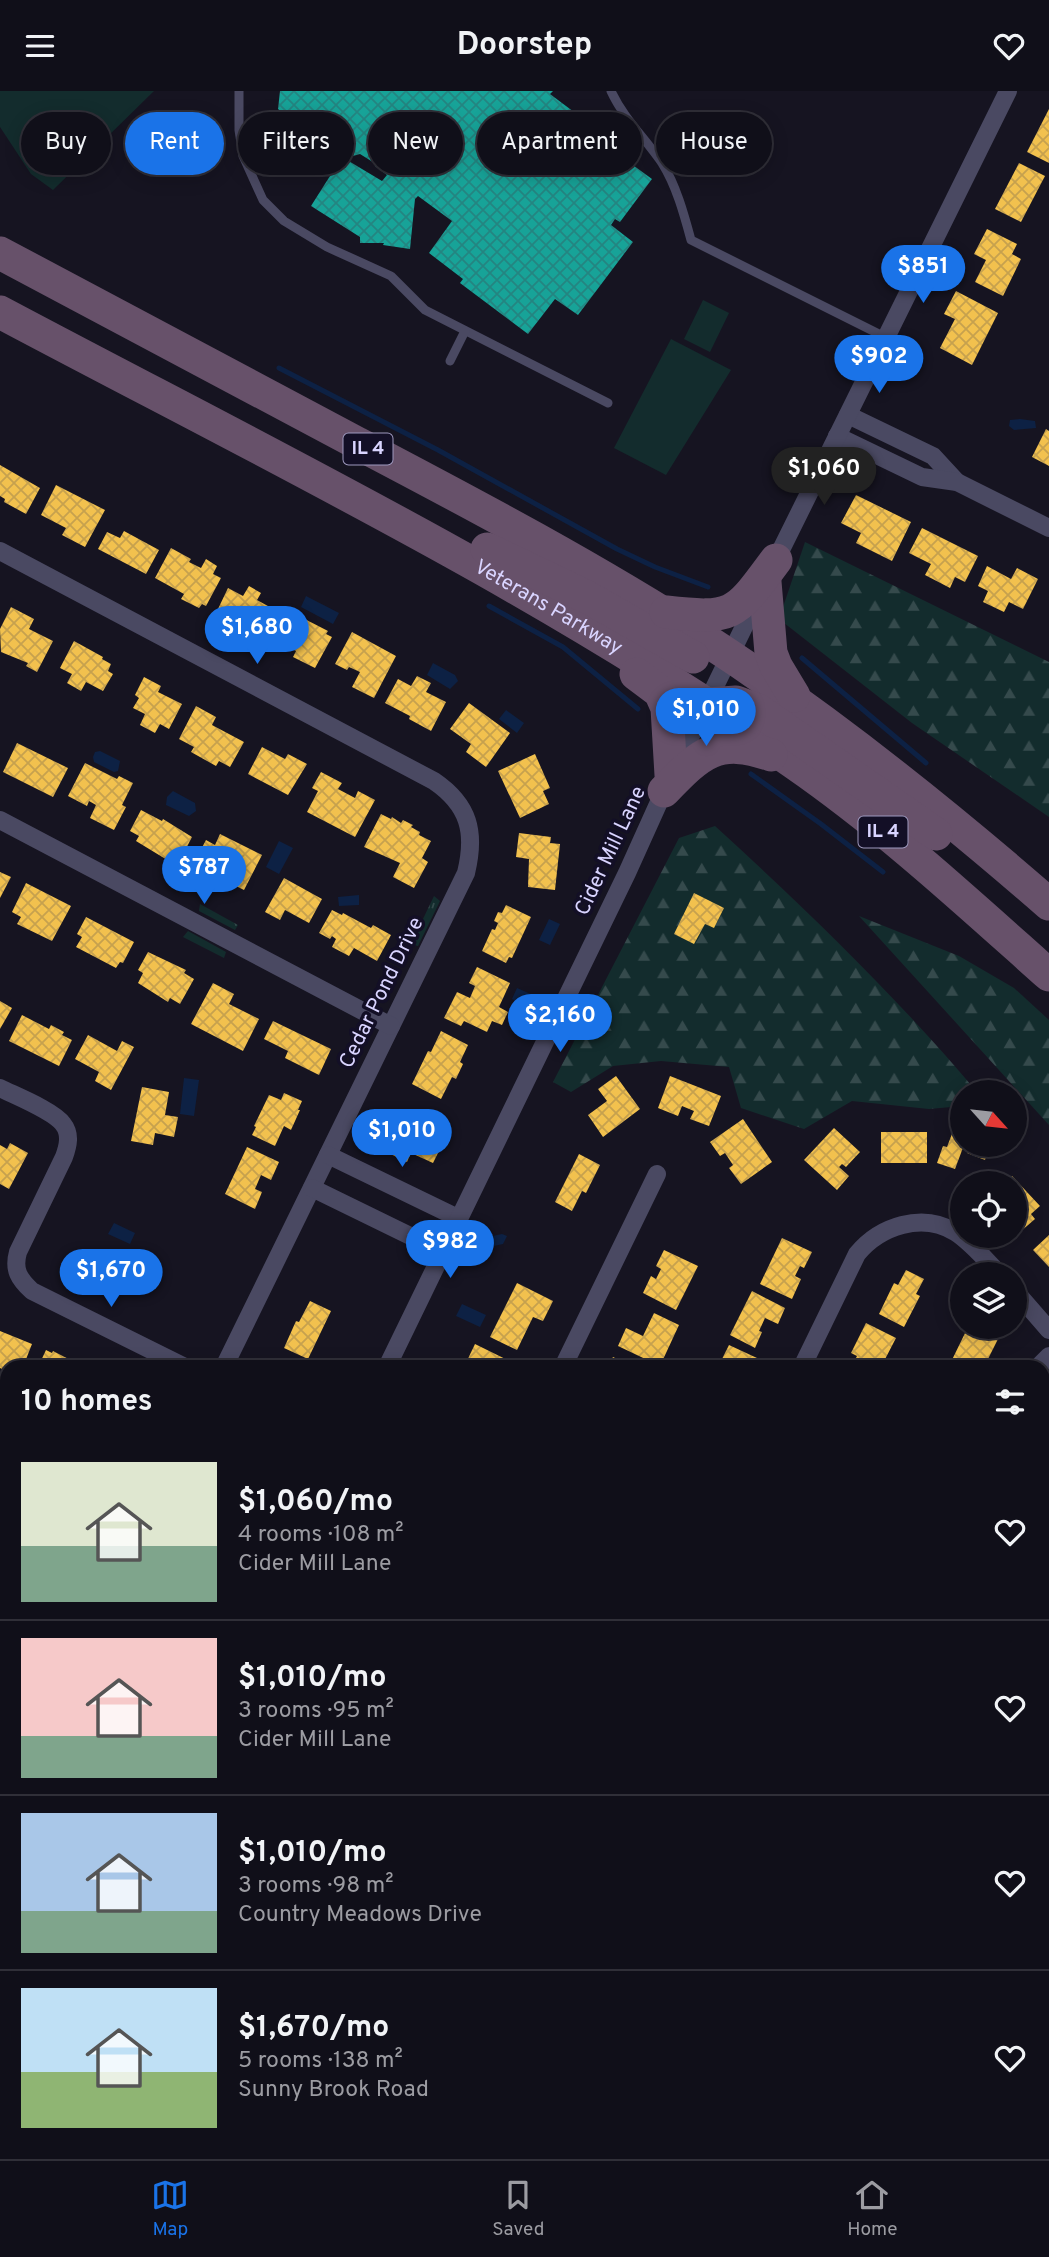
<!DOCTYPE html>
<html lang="en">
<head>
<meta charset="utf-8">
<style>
  body { margin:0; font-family:Overpass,sans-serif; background:#191822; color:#f1f3f6; height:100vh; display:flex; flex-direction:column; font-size:26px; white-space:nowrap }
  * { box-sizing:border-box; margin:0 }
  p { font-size:23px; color:#9c9ca2 }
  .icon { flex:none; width:38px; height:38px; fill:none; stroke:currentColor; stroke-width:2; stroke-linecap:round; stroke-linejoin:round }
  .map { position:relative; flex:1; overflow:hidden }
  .sheet { position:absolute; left:0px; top:1269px; width:1050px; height:800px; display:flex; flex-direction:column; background:#100f19; border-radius:21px 21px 0 0; box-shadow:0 4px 18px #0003,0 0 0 2px #302f38 }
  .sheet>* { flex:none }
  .top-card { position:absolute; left:21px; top:21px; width:1008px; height:63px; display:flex; gap:14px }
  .needle { width:46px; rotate:117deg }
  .tools { position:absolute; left:950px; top:989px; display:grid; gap:14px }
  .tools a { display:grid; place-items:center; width:77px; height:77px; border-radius:50%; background:#100f19; box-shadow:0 4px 18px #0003,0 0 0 2px #302f38; font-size:35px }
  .price { position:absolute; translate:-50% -60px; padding:0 16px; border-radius:24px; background:#1a73e8; color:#fff; font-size:23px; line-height:46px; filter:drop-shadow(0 2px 4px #0008) }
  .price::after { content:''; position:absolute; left:50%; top:42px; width:21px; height:16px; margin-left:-10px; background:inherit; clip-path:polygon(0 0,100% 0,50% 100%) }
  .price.current { background:#222; color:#fff }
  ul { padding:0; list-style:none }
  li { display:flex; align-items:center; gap:21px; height:175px; padding:0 21px }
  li+li { border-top:2px solid #302f38 }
  li span { display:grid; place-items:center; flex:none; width:196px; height:140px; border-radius:0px; color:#555 }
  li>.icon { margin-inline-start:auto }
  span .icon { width:84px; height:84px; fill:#fffc; stroke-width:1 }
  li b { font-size:30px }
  h2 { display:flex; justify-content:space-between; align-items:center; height:84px; padding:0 21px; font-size:30px }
  .chip { padding:0 24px; border-radius:32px; background:#100f19; box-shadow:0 4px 18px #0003,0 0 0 2px #302f38; font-size:24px; line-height:63px }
  .chip.current { background:#1a73e8; color:#fff }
  header { display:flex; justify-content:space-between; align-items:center; height:91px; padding:0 21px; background:#100f19; font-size:32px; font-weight:700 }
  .tab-bar { display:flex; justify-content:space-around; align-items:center; height:98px; border-top:2px solid #302f38; background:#100f19; font-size:19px; color:#9c9ca2 }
  .tab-bar a { display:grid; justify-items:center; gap:4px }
  .tab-bar .current { color:#1a73e8 }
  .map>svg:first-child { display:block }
  .grass { fill:url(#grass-tufts) }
  .forest { fill:url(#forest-firs) }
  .park { fill:#132c2d }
  .water { fill:#0d2144 }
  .homes { fill:url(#homes-cross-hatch) }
  .public { fill:url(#public-cross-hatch) }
  .industry { fill:url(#industry-cross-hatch) }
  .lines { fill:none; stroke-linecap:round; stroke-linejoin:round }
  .stream { stroke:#0d2144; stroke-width:5 }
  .lane { stroke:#4a4962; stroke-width:9 }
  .street { stroke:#4a4962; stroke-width:18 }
  .highway { stroke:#67516a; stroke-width:33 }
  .labels { text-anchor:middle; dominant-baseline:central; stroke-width:7; stroke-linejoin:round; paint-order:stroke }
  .shield { fill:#130f26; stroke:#9e99be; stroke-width:2 }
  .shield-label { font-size:19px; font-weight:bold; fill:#d9d4ff }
  .street-label { font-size:21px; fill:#d9d4ff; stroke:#130f26 }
</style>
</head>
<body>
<header><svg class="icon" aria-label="menu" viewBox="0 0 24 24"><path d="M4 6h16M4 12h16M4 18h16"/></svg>Doorstep<svg class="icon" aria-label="heart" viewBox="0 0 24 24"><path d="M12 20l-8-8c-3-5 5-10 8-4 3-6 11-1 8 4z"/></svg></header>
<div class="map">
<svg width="1049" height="2068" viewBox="0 0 1049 2068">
  <defs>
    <pattern id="grass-tufts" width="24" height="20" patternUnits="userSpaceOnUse" patternTransform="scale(1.75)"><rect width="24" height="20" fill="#132c2d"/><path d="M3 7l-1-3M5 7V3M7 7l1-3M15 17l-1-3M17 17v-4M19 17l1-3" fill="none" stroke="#354a4c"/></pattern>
    <pattern id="forest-firs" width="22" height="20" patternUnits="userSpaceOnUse" patternTransform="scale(1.75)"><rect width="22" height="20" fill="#132c2d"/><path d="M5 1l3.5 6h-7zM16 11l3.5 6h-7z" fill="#354a4c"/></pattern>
    <pattern id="homes-cross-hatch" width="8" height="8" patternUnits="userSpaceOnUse" patternTransform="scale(1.75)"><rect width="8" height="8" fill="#f2c14e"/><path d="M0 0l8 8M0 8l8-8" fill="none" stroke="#c6a14e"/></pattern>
    <pattern id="public-cross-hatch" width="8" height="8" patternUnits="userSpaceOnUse" patternTransform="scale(1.75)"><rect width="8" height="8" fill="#17a398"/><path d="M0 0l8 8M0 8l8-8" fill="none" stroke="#248581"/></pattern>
    <pattern id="industry-cross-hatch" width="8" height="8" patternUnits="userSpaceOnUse" patternTransform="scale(1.75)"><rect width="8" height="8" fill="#8d8d92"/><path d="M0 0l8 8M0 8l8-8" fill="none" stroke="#76767d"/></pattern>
  </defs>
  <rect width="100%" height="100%" fill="#161421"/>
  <g class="grass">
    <polygon points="434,805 440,810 418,855 411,853"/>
    <polygon points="200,813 238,834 235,839 199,820"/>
    <polygon points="188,840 226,861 224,867 183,846"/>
  </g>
  <g class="forest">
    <polygon points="805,451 1049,571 1049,726 912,632 779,528"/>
    <path d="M715 735C807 819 897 906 977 1001H962V1015L929 1018 852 1010 804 1038 741 1017 729 976 661 970 613 975 571 1001 553 991 679 747Z"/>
    <polygon points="859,825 959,865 1014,897 1049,929 1049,1034"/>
    <polygon points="1049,1475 1049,1791 1043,1789 1043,1477"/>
    <polygon points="1043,1918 1049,1920 1049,2068 708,2068 711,2062 1043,2062"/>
    <polygon points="16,2062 204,2062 216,2068 14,2068"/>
  </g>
  <g class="park">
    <polygon points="0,0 154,0 53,99 31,83 0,36"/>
    <polygon points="703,209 729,222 710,261 684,248"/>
    <polygon points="671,248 731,279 666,384 614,357"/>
  </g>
  <g class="water">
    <polygon points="1020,328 1035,330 1036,337 1014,339 1009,335 1010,329"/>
    <polygon points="306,505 339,522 333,533 301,516"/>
    <polygon points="433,572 455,584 458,590 450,598 427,584"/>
    <polygon points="506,619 524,632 517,642 499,628"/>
    <polygon points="100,660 120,670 118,680 114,681 94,671 93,666 95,661"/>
    <polygon points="173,700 195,712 196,720 189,725 166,714 167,706"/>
    <polygon points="279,750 293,757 279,783 266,776"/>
    <polygon points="359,804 359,814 339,815 338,806"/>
    <polygon points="549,828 560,833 550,854 539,849"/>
    <polygon points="517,897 533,904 520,932 510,927 517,911 512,908"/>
    <polygon points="184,987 199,989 194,1025 180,1023"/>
    <polygon points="114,1132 135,1142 130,1153 108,1143"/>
    <polygon points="502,1143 507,1145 503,1153 489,1156 486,1154 488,1146"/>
    <polygon points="462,1213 486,1224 480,1236 456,1225"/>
  </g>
  <g class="homes">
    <polygon points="1049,18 1049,72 1027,61"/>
    <polygon points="1019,72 1045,85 1021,131 995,118"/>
    <polygon points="987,138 1017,153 1012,163 1021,168 1003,205 975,191 986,169 974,163"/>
    <polygon points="956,200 998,222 972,274 940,257 955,228 944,223"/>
    <polygon points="1046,338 1049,340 1049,375 1032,366"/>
    <polygon points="0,374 40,397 26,423 4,411 5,408 0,405"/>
    <polygon points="56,394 105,419 85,456 62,444 66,437 41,424"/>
    <polygon points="856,404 911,431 892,470 856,452 861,442 841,432"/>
    <polygon points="922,437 978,465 965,491 955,486 950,497 925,484 931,473 909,462"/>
    <polygon points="124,440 159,459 146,483 98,458 107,441 120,447"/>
    <polygon points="171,457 191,468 189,471 201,477 206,468 217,475 213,483 221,487 206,515 202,513 199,517 181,508 184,503 155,487"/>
    <polygon points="987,475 1011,488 1017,477 1038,488 1023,518 1009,511 1004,521 983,511 988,500 978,495"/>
    <polygon points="249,495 261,502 257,509 277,520 262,549 239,537 241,534 224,527 226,525 217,520 228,497 243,505"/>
    <polygon points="11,516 34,528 29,538 53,550 37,581 26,575 28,572 1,561 0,538"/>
    <polygon points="293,522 328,540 326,543 332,546 315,577 293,566 296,560 278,550"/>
    <polygon points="352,541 396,565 374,607 352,596 360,581 349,576 347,579 335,573"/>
    <polygon points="74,550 103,566 102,568 111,573 108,580 113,583 103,600 86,591 81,600 67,592 72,583 60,577"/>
    <polygon points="417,585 431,592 426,601 446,611 431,640 409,628 410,625 385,612 398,588 411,595"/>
    <polygon points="144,586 161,595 158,601 182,613 169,638 160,633 155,642 140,634 145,623 133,617 139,607 135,604"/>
    <polygon points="469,612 510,642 486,676 466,661 471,653 450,638"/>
    <polygon points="196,615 216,626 212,634 244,651 230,676 219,670 216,675 191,661 194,656 179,648"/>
    <polygon points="17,652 68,677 53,706 3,681"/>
    <polygon points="262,656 285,668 288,663 307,673 288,704 248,683"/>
    <polygon points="535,663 550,697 543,700 549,713 520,727 498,680"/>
    <polygon points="85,672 117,688 119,685 133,692 122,714 126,716 114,739 90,727 96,714 89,710 87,715 68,705"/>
    <polygon points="321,681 342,692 338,698 355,707 358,700 375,709 355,746 307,721 318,700 312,697"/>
    <polygon points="141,719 162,730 163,728 192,746 177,775 136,750 139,745 130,740"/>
    <polygon points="381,723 391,728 392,726 401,732 403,729 413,734 411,736 420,741 419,744 431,750 422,767 428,771 414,797 393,786 400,772 364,756"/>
    <polygon points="519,742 551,746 550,752 560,753 555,799 528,796 529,768 516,766"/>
    <polygon points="220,743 262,764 244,799 222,788 225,783 221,781 215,792 190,779 206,749 215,754"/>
    <polygon points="0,781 11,786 0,807"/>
    <polygon points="284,787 322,808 309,832 285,819 280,829 265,821"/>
    <polygon points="26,792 71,815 52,850 17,833 21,826 12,821"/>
    <polygon points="694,802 724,817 714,837 705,833 694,853 674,843"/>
    <polygon points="506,814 531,826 512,867 509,866 506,872 482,860 492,838 495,839 498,832 494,830 498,821 502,822"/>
    <polygon points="332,819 342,824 343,822 371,837 373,834 391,844 377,870 354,857 349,865 332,856 336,848 332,845 330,848 319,842"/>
    <polygon points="86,826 134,851 123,872 120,871 116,877 76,856 82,846 77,843"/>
    <polygon points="148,861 186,879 184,882 194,888 180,913 170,907 168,911 138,892 143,882 138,879"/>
    <polygon points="477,876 510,892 499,916 508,921 502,934 492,930 487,941 464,930 461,935 444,927 457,901 470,907 475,895 469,892"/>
    <polygon points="213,892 234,903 229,913 259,928 243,960 191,933"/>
    <polygon points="0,910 12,917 0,938"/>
    <polygon points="22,924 49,938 51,934 64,941 62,944 72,949 59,975 9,950"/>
    <polygon points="273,930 331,958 319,984 285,967 288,960 264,948"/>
    <polygon points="441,940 468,954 460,971 463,973 456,988 452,986 441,1008 412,993 428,960 431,961"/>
    <polygon points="88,944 117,960 122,950 134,956 111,999 95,990 99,981 75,968"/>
    <polygon points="616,985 640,1018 603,1046 588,1024 607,1010 598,998"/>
    <polygon points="670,985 721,1005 709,1035 690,1028 694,1020 682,1015 678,1025 658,1017"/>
    <polygon points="142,996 169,1001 165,1024 178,1026 174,1046 155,1042 153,1054 131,1050"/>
    <polygon points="284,1002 302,1010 298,1019 300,1019 291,1039 284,1035 275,1055 252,1044 256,1036 254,1035 269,1004 281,1009"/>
    <polygon points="414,1027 447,1044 433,1072 411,1062 407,1071 380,1058 394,1031 409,1038"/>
    <polygon points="958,1027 962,1029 964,1054 955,1078 937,1072 943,1055 947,1056"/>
    <polygon points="743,1028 772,1071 741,1093 729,1077 733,1074 725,1062 720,1065 710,1051"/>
    <polygon points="834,1037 860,1061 846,1076 842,1073 839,1076 849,1085 837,1099 804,1069"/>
    <rect x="881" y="1041" width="46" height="31"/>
    <polygon points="10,1052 28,1062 9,1098 0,1093 0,1054 7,1058"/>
    <polygon points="970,1054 990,1054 985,1069 967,1062"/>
    <polygon points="247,1056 279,1071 271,1089 261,1084 255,1098 262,1101 255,1118 225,1103"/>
    <polygon points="579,1063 600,1074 586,1102 582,1100 572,1120 555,1111"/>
    <polygon points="1012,1085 1040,1115 1031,1123 1035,1128 1020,1141 1015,1135 1015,1092 1005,1092"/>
    <polygon points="1049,1144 1049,1176 1033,1159"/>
    <polygon points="782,1147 812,1161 804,1177 800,1175 795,1185 801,1188 792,1208 760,1193"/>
    <polygon points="664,1159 698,1175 676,1219 643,1202 651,1185 656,1188 661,1178 656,1175"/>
    <polygon points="906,1179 924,1188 916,1203 920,1205 904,1236 879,1223 894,1192 898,1194"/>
    <polygon points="517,1192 553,1210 543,1230 533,1226 517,1259 490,1246"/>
    <polygon points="752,1200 785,1217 778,1233 765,1227 759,1240 762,1241 755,1257 730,1244"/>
    <polygon points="310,1210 331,1220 308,1268 284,1257 296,1230 299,1231"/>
    <polygon points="654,1222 679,1234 660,1275 618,1255 626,1237 643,1245"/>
    <polygon points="866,1232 896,1247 881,1276 852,1275 857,1265 851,1262"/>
    <polygon points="978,1236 1000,1244 984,1276 955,1276 950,1273 967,1238 975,1242"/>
    <polygon points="0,1240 32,1253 23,1276 7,1276 6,1280 0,1277"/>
    <polygon points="475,1253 522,1276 464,1276"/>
    <polygon points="729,1254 757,1267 753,1276 718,1276"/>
    <polygon points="46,1259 52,1262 53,1260 84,1276 38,1276"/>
    <polygon points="613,1266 633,1276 608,1276"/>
    <polygon points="0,1401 7,1405 7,1427 0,1441"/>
    <polygon points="7,1458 7,1479 0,1475"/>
    <polygon points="7,1586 7,1637 0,1631 0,1623 4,1618 0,1614 0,1593"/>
    <polygon points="6,1740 7,1765 0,1772 0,1745"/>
    <polygon points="1043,1799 1049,1802 1049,1827 1043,1824"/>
    <polygon points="1,1805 7,1806 7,1838 0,1837"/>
    <polygon points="270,2062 305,2062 301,2068 280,2068"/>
    <polygon points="315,2062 329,2062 342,2068 312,2068"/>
    <polygon points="569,2062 587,2062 589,2068 568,2068 566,2063"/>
  </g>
  <polygon class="public" points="280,0 553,0 550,3 598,39 593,45 652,88 620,131 615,128 611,134 633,151 578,224 555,208 528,243 460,192 463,188 429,162 452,130 418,105 415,108 410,158 383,154 384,152 360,152 360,146 311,115 342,66 382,90 387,84 375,75 376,73 360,63 353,65 317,42 296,40 282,30 283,22 278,18"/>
  <polygon class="industry" points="7,1933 7,1955 0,1958 0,1936"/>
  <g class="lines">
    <g class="stream">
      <polyline points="279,277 438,359 617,458 655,476 708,496"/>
      <polyline points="489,515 563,556 638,618"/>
      <polyline points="802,567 926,672"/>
      <polyline points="751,683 821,733 883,781"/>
      <polyline points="1043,2045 1049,2045"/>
      <polyline points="1018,2068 1024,2062"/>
    </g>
    <g class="lane">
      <polyline points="239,0 239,39 243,65 263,109 284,130 327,156 391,185 425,219 608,312"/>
      <path d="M611 0C624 28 645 47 662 72 676 94 684 123 691 149L885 246"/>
      <polyline points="450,270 465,240"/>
    </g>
    <g class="street">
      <polyline points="848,324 933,365 957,391"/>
      <polyline points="837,345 922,386 957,391 1049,437"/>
      <path d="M0 460 434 690C469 714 476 741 466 782L224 1276"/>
      <polyline points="773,475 1008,0"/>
      <polyline points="0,729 391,935"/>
      <path d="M0 997C16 1005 54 1020 63 1033 71 1043 68 1055 64 1066L18 1161C13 1179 19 1188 32 1200L185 1276"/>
      <polyline points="328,1064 458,1127"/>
      <polyline points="312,1097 443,1161"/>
      <polyline points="1015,1200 1049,1239"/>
      <polyline points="387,1276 627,782 664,700 758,507"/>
      <polyline points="563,1276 657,1083"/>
      <path d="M802 1276 857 1163C880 1135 922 1121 955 1141 972 1152 986 1169 999 1183"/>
      <polyline points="1038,1276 1049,1265"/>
      <polyline points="0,1341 7,1344"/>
      <polyline points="0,1515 7,1520"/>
      <polyline points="1043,1880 1049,1883"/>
    </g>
    <g class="highway">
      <path d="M0 162C119 226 238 289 357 352 477 415 596 478 709 551 829 629 941 719 1049 813"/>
      <path id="s1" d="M0 221C269 364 544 497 794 672 885 735 967 811 1049 884"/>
      <polyline points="487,458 587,506 693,566"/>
      <polyline points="765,491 771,562 776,575 794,605"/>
      <path d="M666 521C735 529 736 523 776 469"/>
      <polyline points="636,583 660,601 667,617 671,684"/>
      <polyline points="709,613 736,611 758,619 936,743"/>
      <path d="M664 700C700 663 717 645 771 664"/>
    </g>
  </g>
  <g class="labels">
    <g class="shield">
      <rect x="343.5" y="342.5" width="49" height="31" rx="5"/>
      <rect x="858.5" y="725.5" width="49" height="31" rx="5"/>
    </g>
    <g class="shield-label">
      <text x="368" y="358">IL 4</text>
      <text x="883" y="741">IL 4</text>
    </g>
    <g class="street-label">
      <text stroke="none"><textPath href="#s1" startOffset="623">Veterans Parkway</textPath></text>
      <text transform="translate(611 760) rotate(-65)">Cider Mill Lane</text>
      <text transform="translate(382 902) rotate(-64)">Cedar Pond Drive</text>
    </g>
  </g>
</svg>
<div class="tools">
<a><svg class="needle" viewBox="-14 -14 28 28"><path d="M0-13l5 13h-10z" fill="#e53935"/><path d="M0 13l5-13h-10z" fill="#9c9ca2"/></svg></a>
<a><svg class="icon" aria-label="locate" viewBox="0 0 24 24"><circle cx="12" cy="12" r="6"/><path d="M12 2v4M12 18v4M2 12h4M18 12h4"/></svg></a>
<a><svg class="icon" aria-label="layers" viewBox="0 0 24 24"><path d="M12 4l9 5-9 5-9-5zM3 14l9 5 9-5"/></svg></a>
</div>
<b class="price" style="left:923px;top:214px">$851</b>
<b class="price" style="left:879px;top:304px">$902</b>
<b class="price current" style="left:824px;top:416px">$1,060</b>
<b class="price" style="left:257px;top:575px">$1,680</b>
<b class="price" style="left:706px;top:657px">$1,010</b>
<b class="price" style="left:204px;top:815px">$787</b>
<b class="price" style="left:560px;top:963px">$2,160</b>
<b class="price" style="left:402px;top:1078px">$1,010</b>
<b class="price" style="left:450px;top:1189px">$982</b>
<b class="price" style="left:111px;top:1218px">$1,670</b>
<div class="top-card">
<a class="chip">Buy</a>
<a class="chip current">Rent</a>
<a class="chip">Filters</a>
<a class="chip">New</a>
<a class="chip">Apartment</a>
<a class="chip">House</a>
</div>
<section class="sheet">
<h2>10 homes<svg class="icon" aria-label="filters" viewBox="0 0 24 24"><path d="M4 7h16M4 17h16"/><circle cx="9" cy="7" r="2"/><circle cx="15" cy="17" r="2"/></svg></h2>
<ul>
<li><span style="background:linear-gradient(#dfe7d0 60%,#7fa58c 0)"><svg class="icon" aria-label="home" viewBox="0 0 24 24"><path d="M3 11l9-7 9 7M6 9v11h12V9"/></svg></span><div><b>$1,060/mo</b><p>4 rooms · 108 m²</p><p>Cider Mill Lane</p></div><svg class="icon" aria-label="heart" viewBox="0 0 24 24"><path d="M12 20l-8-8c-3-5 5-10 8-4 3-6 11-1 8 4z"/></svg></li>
<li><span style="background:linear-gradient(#f6c9c9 70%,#7fa58c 0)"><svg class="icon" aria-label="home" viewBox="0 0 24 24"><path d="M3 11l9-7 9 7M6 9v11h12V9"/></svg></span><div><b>$1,010/mo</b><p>3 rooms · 95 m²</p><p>Cider Mill Lane</p></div><svg class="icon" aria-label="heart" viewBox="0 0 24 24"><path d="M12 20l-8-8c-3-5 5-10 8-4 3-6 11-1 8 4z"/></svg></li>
<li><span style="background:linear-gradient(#a9c7e8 70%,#7fa58c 0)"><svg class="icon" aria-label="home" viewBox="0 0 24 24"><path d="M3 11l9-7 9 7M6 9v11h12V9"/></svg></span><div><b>$1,010/mo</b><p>3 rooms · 98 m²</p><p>Country Meadows Drive</p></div><svg class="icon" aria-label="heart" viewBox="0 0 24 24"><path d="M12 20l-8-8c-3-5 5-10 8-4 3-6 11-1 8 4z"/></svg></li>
<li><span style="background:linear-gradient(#bfe0f5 60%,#8fb573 0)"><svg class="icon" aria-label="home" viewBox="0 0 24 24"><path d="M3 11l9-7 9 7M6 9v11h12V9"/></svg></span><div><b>$1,670/mo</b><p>5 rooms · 138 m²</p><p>Sunny Brook Road</p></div><svg class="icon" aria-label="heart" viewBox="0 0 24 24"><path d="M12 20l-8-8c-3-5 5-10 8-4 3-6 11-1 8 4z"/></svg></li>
</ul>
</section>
</div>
<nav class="tab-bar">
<a class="current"><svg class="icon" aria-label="map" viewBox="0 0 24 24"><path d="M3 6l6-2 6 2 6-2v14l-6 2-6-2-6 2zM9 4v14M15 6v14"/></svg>Map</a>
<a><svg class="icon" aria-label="saved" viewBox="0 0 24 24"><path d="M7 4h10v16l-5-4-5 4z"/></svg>Saved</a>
<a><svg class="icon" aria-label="home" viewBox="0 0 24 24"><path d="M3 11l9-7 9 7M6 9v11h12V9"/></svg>Home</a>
</nav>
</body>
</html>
